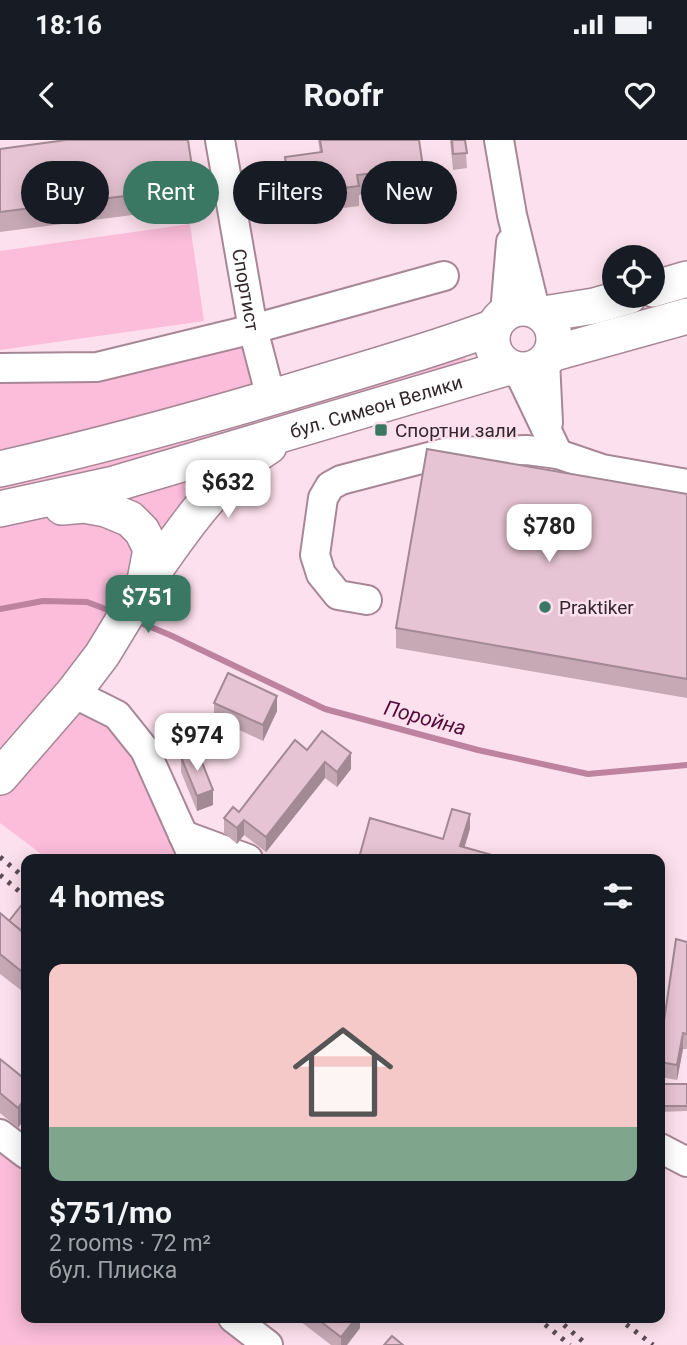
<!DOCTYPE html>
<html lang="en">
<head>
<meta charset="utf-8">
<style>
  body { margin:0; font-family:Roboto,sans-serif; background:#20242c; color:#f1f3f6; height:100vh; display:flex; flex-direction:column; font-size:26px; white-space:nowrap }
  * { box-sizing:border-box; margin:0 }
  p { font-size:23px; color:#9ea1a6 }
  .icon { flex:none; width:38px; height:38px; fill:none; stroke:currentColor; stroke-width:2; stroke-linecap:round; stroke-linejoin:round }
  .map { position:relative; flex:1; overflow:hidden }
  .drawer { position:absolute; left:21px; top:714px; width:644px; height:469px; display:flex; flex-direction:column; background:#171b24; border-radius:14px; box-shadow:0 4px 18px #0003 }
  .drawer>* { flex:none }
  .guide { position:absolute; left:21px; top:21px; width:646px; height:63px; display:flex; gap:14px }
  .fabs { position:absolute; left:602px; top:105px; display:grid; gap:14px }
  .fabs a { display:grid; place-items:center; width:63px; height:63px; border-radius:50%; background:#171b24; box-shadow:0 4px 18px #0003; font-size:35px }
  .price { position:absolute; translate:-50% -60px; padding:0 16px; border-radius:14px; background:#fff; color:#222; font-size:23px; line-height:46px; filter:drop-shadow(0 2px 4px #0008) }
  .price::after { content:''; position:absolute; left:50%; top:42px; width:21px; height:16px; margin-left:-10px; background:inherit; clip-path:polygon(0 0,100% 0,50% 100%) }
  .price.active { background:#3b7863; color:#fff }
  ul { padding:0; list-style:none }
  li { display:grid; align-content:center; gap:14px; height:371px; padding:0 28px }
  li+li { border-top:2px solid #363941 }
  li span { display:grid; place-items:center; height:217px; border-radius:14px; color:#555 }
  li>.icon { margin-inline-start:auto }
  span .icon { width:126px; height:126px; fill:#fffc; stroke-width:1 }
  li b { font-size:30px }
  h2 { display:flex; justify-content:space-between; align-items:center; height:84px; padding:0 28px; font-size:30px }
  .chip { padding:0 24px; border-radius:32px; background:#171b24; box-shadow:0 4px 18px #0003; font-size:24px; line-height:63px }
  .chip.active { background:#3b7863; color:#fff }
  .status { display:flex; justify-content:space-between; align-items:center; height:49px; padding:0 35px; background:#171b24; direction:ltr }
  .status svg { height:19px; fill:currentColor }
  header { display:flex; justify-content:space-between; align-items:center; height:91px; padding:0 28px; background:#171b24; font-size:32px; font-weight:700 }
  .map>svg:first-child { display:block }
  .green { fill:#fbbdda }
  .lines { fill:none; stroke-linecap:round; stroke-linejoin:round }
  .stream { stroke:#bc829e; stroke-width:6 }
  .minor-casing { stroke:#a78796; stroke-width:32 }
  .major-casing { stroke:#a78796; stroke-width:38 }
  .minor { stroke:#fff; stroke-width:28 }
  .major { stroke:#fff; stroke-width:35 }
  .rail { stroke:#5c4b53; stroke-width:5; stroke-dasharray:3.5 7; stroke-linecap:butt }
  .wall { fill:#c7a9b5 }
  .shaded-wall { fill:#a28994 }
  .building { fill:#e7c4d3; stroke:#a28994; stroke-width:2 }
  .poi-dot { fill:#3b7863; stroke:#fde0ed; stroke-width:2.5 }
  .labels { text-anchor:middle; dominant-baseline:central; stroke-width:5; stroke-linejoin:round; paint-order:stroke }
  .street-label { font-size:19px; fill:#33262c; stroke:#fde0ed }
  .poi-label { font-size:19px; fill:#33262c; stroke:#fde0ed; text-anchor:start }
  .water-label { font-size:21px; font-style:italic; fill:#530c37; stroke:#fde0ed }
</style>
</head>
<body>
<div class="status"><b>18:16</b><svg viewBox="0 0 49 12"><path d="M0 12V9h3v3zM5 12V6h3v6zM10 12V3h3v9zM15 12V0h3v12zM26 1h20v11H26zM47 4h2v5h-2z"/></svg></div>
<header><svg class="icon" aria-label="back" viewBox="0 0 24 24"><path d="M15 5l-7 7 7 7"/></svg>Roofr<svg class="icon" aria-label="heart" viewBox="0 0 24 24"><path d="M12 20l-8-8c-3-5 5-10 8-4 3-6 11-1 8 4z"/></svg></header>
<div class="map">
<svg width="687" height="1205" viewBox="0 0 687 1205">
  <rect width="100%" height="100%" fill="#fde0ed"/>
  <g class="green">
    <polygon points="190,84 204,181 0,210 0,111"/>
    <polygon points="253,189 271,258 0,329 0,228"/>
    <polygon points="464,214 469,228 0,359 0,337"/>
    <polygon points="217,330 156,409 103,358"/>
    <polygon points="84,365 151,409 73,553 117,575 194,719 48,719 0,683 0,375"/>
    <polygon points="0,1007 26,1028 26,1178 214,1178 249,1205 0,1205"/>
  </g>
  <g class="lines">
    <g class="stream">
      <polyline points="0,469 43,461 87,462 116,473"/>
      <polyline points="136,481 170,495 325,569 478,610 588,634 687,625"/>
    </g>
    <defs>
      <g id="minor">
        <path id="s1" d="M220 0 253 189 271 258"/>
        <polyline points="499,0 512,75 535,169"/>
        <polyline points="505,173 511,102"/>
        <polyline points="545,221 548,283"/>
        <polyline points="0,228 97,227 253,189 444,136"/>
        <polyline points="518,230 558,314 602,329 687,344"/>
        <polyline points="367,460 338,455 321,434 315,415 323,358 330,346 341,340 448,312 527,310 558,314"/>
        <polyline points="73,553 117,575 145,610 194,719"/>
        <polyline points="183,695 248,719"/>
        <polyline points="0,994 26,1014"/>
        <polyline points="660,1008 687,1022"/>
        <polyline points="233,1178 268,1205"/>
      </g>
      <g id="major">
        <polyline points="653,149 687,139"/>
        <circle cx="523" cy="199" r="31"/>
        <polyline points="544,174 594,166 629,156"/>
        <polyline points="551,214 687,176"/>
        <path d="M0 329C109 304 218 274 326 241 382 224 439 208 494 187"/>
        <path id="s2" d="M0 369 114 344 509 227"/>
        <path d="M148 440C182 391 217 338 269 306"/>
        <polyline points="0,637 73,553 102,515 144,446 151,409 142,391 130,379 106,369 84,365 62,367"/>
      </g>
    </defs>
    <use href="#minor" class="minor-casing"/>
    <use href="#major" class="major-casing"/>
    <use href="#minor" class="minor"/>
    <use href="#major" class="major"/>
    <g class="rail">
      <polyline points="0,717 26,739"/>
      <polyline points="0,735 26,757"/>
      <polyline points="537,1178 570,1205"/>
      <polyline points="556,1178 587,1205"/>
      <polyline points="618,1178 653,1205"/>
    </g>
  </g>
  <g class="wall">
    <polygon points="318,0 419,0 423,27 423,46 359,55 359,66 328,70 327,58 288,63 285,37 285,17 320,13"/>
    <polygon points="450,0 465,0 467,28 453,30"/>
    <polygon points="0,9 195,47 195,67 0,92"/>
    <polygon points="687,354 687,558 396,508 396,488"/>
    <polygon points="214,563 277,571 263,601 214,578"/>
    <polygon points="307,610 351,629 337,647 325,638 266,712 244,695 237,704 224,693 224,678 239,672"/>
    <polygon points="181,617 213,665 197,671 181,632"/>
    <polygon points="26,764 26,854 0,834 0,773 9,781"/>
    <polygon points="687,802 687,909 683,909 677,940 660,937 660,908"/>
    <polygon points="0,919 26,940 18,988 0,973"/>
    <polygon points="660,944 687,944 687,971 660,972"/>
    <polygon points="296,1178 360,1178 360,1188 347,1205 331,1205"/>
  </g>
  <g class="shaded-wall">
    <polygon points="277,556 277,571 263,601 263,585"/>
    <polygon points="351,613 351,629 337,647 337,632"/>
    <polygon points="325,622 325,638 266,712 266,697"/>
    <polygon points="213,650 213,665 197,671 197,656"/>
    <polygon points="470,674 470,689 461,719 460,706"/>
    <polygon points="244,680 244,695 237,704 237,688"/>
    <polygon points="683,893 683,909 677,940 677,925"/>
    <polygon points="26,957 26,977 18,988 18,968"/>
    <polygon points="356,1178 360,1178 360,1188 347,1205 341,1205 341,1197"/>
  </g>
  <g class="building">
    <polygon points="66,0 188,0 195,47 0,72 0,9"/>
    <polygon points="320,0 419,0 423,27 357,35 359,46 328,50 327,38 288,43 285,17 322,12"/>
    <polygon points="452,0 465,0 467,13 453,14"/>
    <polygon points="427,309 687,354 687,539 396,488"/>
    <polygon points="228,533 277,556 263,585 214,563"/>
    <polygon points="322,591 351,613 337,632 325,622 266,697 244,680 237,688 224,678 233,667 239,672 295,600 307,610"/>
    <polygon points="197,610 213,650 197,656 181,617"/>
    <polygon points="452,669 470,674 460,706 506,719 363,719 359,718 370,678 443,699"/>
    <polygon points="24,762 26,764 26,794 9,781"/>
    <polygon points="0,773 26,795 26,835 0,814"/>
    <polygon points="676,799 687,802 687,894 683,893 677,925 660,922 660,908"/>
    <polygon points="0,919 26,940 26,957 18,968 0,953"/>
    <rect x="660" y="944" width="27" height="22"/>
    <polygon points="316,1178 356,1178 341,1197"/>
    <polygon points="392,1196 403,1205 384,1205"/>
  </g>
  <g class="poi-dot">
    <rect x="374" y="283" width="14" height="14" rx="3.5"/>
    <circle cx="545" cy="467" r="7"/>
  </g>
  <g class="labels">
    <g class="street-label">
      <text stroke="none"><textPath href="#s1" startOffset="152">Спортист</textPath></text>
      <text stroke="none"><textPath href="#s2" startOffset="390">бул. Симеон Велики</textPath></text>
    </g>
    <g class="poi-label">
      <text x="395" y="290">Спортни зали</text>
      <text x="559" y="467">Praktiker</text>
    </g>
    <g class="water-label">
      <text transform="translate(425 578) rotate(15)">Поройна</text>
    </g>
  </g>
</svg>
<div class="fabs">
<a><svg class="icon" aria-label="locate" viewBox="0 0 24 24"><circle cx="12" cy="12" r="6"/><path d="M12 2v4M12 18v4M2 12h4M18 12h4"/></svg></a>
</div>
<b class="price" style="left:228px;top:380px">$632</b>
<b class="price" style="left:549px;top:424px">$780</b>
<b class="price active" style="left:148px;top:495px">$751</b>
<b class="price" style="left:197px;top:633px">$974</b>
<div class="guide">
<a class="chip">Buy</a>
<a class="chip active">Rent</a>
<a class="chip">Filters</a>
<a class="chip">New</a>
</div>
<section class="drawer">
<h2>4 homes<svg class="icon" aria-label="filters" viewBox="0 0 24 24"><path d="M4 7h16M4 17h16"/><circle cx="9" cy="7" r="2"/><circle cx="15" cy="17" r="2"/></svg></h2>
<ul>
<li><span style="background:linear-gradient(#f6c9c9 75%,#7fa58c 0)"><svg class="icon" aria-label="home" viewBox="0 0 24 24"><path d="M3 11l9-7 9 7M6 9v11h12V9"/></svg></span><div><b>$751/mo</b><p>2 rooms · 72 m²</p><p>бул. Плиска</p></div></li>
</ul>
</section>
</div>
</body>
</html>
